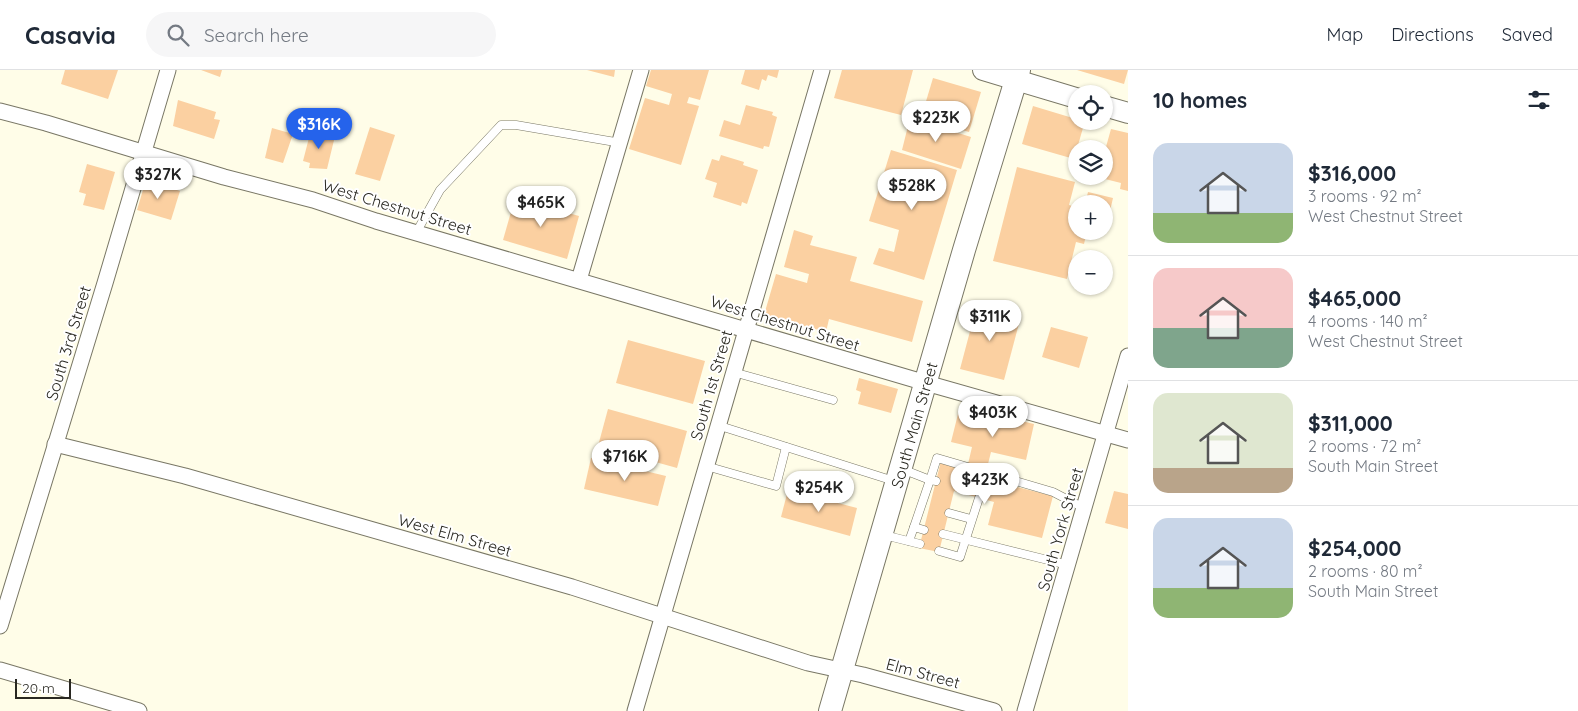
<!DOCTYPE html>
<html lang="en">
<head>
<meta charset="utf-8">
<style>
  body { margin:0; font-family:Quicksand,sans-serif; background:#f6f6f7; color:#1f2937; height:100vh; display:flex; flex-direction:column; font-size:19px; white-space:nowrap }
  * { box-sizing:border-box; margin:0 }
  p { font-size:16px; color:#747a83 }
  .icon { flex:none; width:28px; height:28px; fill:none; stroke:currentColor; stroke-width:2; stroke-linecap:round; stroke-linejoin:round }
  .map { position:relative; flex:1; overflow:hidden }
  .sheet { display:flex; flex-direction:column; background:#fff; width:450px }
  .sheet>* { flex:none }
  .tools { position:absolute; left:1068px; top:15px; display:grid; gap:10px }
  .tools a { display:grid; place-items:center; width:45px; height:45px; border-radius:50%; background:#fff; box-shadow:0 1px 4px #0004; font-size:25px }
  .scale { position:absolute; left:15px; bottom:12px; width:56px; box-sizing:border-box; padding-left:5px; border:2px solid #292821; border-top:0; font-size:14px; line-height:18px; white-space:nowrap; color:#292821; -webkit-text-stroke:4px #fff; paint-order:stroke }
  .price { position:absolute; translate:-50% -42px; padding:0 11px; border-radius:18px; background:#fff; color:#222; font-size:16px; line-height:32px; filter:drop-shadow(0 1px 2px #0008) }
  .price::after { content:''; position:absolute; left:50%; top:30px; width:15px; height:11px; margin-left:-8px; background:inherit; clip-path:polygon(0 0,100% 0,50% 100%) }
  .price.on { background:#2563eb; color:#fff }
  ul { padding:0; list-style:none }
  li { display:flex; align-items:center; gap:15px; height:125px; padding:0 25px }
  li+li { border-top:1px solid #e0e1e3 }
  li span { display:grid; place-items:center; flex:none; width:140px; height:100px; border-radius:15px; color:#555 }
  li>.icon { margin-inline-start:auto }
  span .icon { width:60px; height:60px; fill:#fffc; stroke-width:1 }
  li b { font-size:21px }
  h2 { display:flex; justify-content:space-between; align-items:center; height:60px; padding:0 25px; font-size:21px }
  header { display:flex; align-items:center; gap:30px; box-sizing:border-box; height:70px; padding:0 25px; background:#fff; border-bottom:1px solid #e0e1e3 }
  header strong { font-size:24px }
  nav { display:flex; gap:28px; margin-inline-start:auto; font-size:18px }
  .search { width:350px; height:45px; background:#f6f6f7; display:flex; align-items:center; gap:12px; box-sizing:border-box; padding:0 18px; border-radius:28px; color:#747a83; font-size:19px }
  main { display:flex; flex:1; min-height:0 }
  .map>svg:first-child { display:block }
  .building { fill:#fbd0a1 }
  .lines { fill:none; stroke-linecap:round; stroke-linejoin:round }
  .lane-casing { stroke:#797765; stroke-width:9 }
  .street-casing { stroke:#797765; stroke-width:17 }
  .secondary-casing { stroke:#797765; stroke-width:22 }
  .primary-casing { stroke:#797765; stroke-width:24 }
  .lane { stroke:#fff; stroke-width:8 }
  .street { stroke:#fff; stroke-width:15 }
  .secondary { stroke:#fff; stroke-width:20 }
  .primary { stroke:#fff; stroke-width:22 }
  .labels { text-anchor:middle; dominant-baseline:central; stroke-width:4; stroke-linejoin:round; paint-order:stroke }
  .street-label { font-size:16px; fill:#292821; stroke:#fff }
</style>
</head>
<body>
<header>
<strong>Casavia</strong>
<div class="search"><svg class="icon" aria-label="search" viewBox="0 0 24 24"><circle cx="10" cy="10" r="6"/><path d="M15 15l6 6"/></svg>Search here</div>
<nav><a>Map</a><a>Directions</a><a>Saved</a></nav>
</header>
<main>
<div class="map">
<svg width="1128" height="641" viewBox="0 0 1128 641">
  <rect width="100%" height="100%" fill="#fffde8"/>
  <g class="building">
    <polygon points="65,0 118,0 108,29 61,14"/>
    <polygon points="201,0 222,0 220,7"/>
    <polygon points="587,0 615,0 614,7"/>
    <polygon points="651,0 709,0 700,30 689,27 687,33 699,36 681,95 629,79 645,28 669,35 672,24 646,16"/>
    <polygon points="745,0 779,0 777,8 768,5 766,11 762,9 759,20 741,14"/>
    <polygon points="842,0 913,0 901,45 834,28"/>
    <polygon points="1077,0 1128,0 1124,14"/>
    <polygon points="933,8 981,22 969,62 921,48"/>
    <polygon points="178,30 216,42 214,49 220,50 214,69 173,56"/>
    <polygon points="746,35 773,42 772,45 777,47 769,77 764,76 763,79 719,66 724,50 740,55"/>
    <polygon points="1033,36 1076,49 1076,51 1085,51 1074,89 1022,74"/>
    <polygon points="910,48 971,67 961,99 902,80"/>
    <polygon points="370,57 395,65 380,111 355,104"/>
    <polygon points="272,58 293,64 283,93 265,88"/>
    <polygon points="1111,59 1128,63 1128,121 1120,119 1121,113 1097,107 1104,106 1104,84"/>
    <polygon points="311,60 335,66 327,99 309,98 310,93 303,91"/>
    <polygon points="891,80 957,100 924,210 873,194 879,178 894,182 899,160 869,151"/>
    <polygon points="721,85 744,92 743,95 758,100 747,134 742,132 741,136 713,127 717,113 705,109 712,89 719,91"/>
    <polygon points="87,94 115,102 104,140 83,135 86,124 79,122"/>
    <polygon points="1017,97 1075,112 1069,135 1076,137 1076,161 1087,161 1084,174 1076,172 1067,209 993,191"/>
    <polygon points="146,110 180,121 171,150 137,140"/>
    <polygon points="1088,122 1113,128 1110,141 1104,140 1104,134 1085,134"/>
    <polygon points="515,128 579,146 567,189 503,170"/>
    <polygon points="794,160 813,166 810,175 857,187 850,211 923,231 912,272 829,249 826,262 764,245 776,204 807,213 809,204 784,197"/>
    <polygon points="977,235 1021,246 1004,310 960,299"/>
    <polygon points="1051,257 1088,267 1079,298 1042,287"/>
    <polygon points="628,270 705,291 693,334 616,313"/>
    <polygon points="859,308 898,319 891,343 858,334 861,322 856,320"/>
    <polygon points="608,339 687,361 677,398 598,376"/>
    <polygon points="958,344 999,354 1000,346 1034,354 1026,390 991,382 987,398 968,394 972,377 951,372"/>
    <polygon points="591,388 666,406 658,436 584,419"/>
    <polygon points="941,391 962,397 961,403 1053,426 1042,468 988,455 994,432 954,421 939,482 919,478"/>
    <polygon points="788,420 857,438 850,466 781,447"/>
    <polygon points="1114,421 1128,424 1128,459 1105,453"/>
  </g>
  <g class="lines">
    <defs>
      <g id="lane">
        <polyline points="416,163 440,120 501,55 516,55 621,73"/>
        <polyline points="733,302 833,330"/>
        <polyline points="717,355 894,411"/>
        <polyline points="706,396 776,416 786,377"/>
        <polyline points="902,399 930,410 914,457"/>
        <polyline points="936,411 930,410 937,388 1053,422 1084,438"/>
        <polyline points="949,443 971,449"/>
        <polyline points="943,464 1068,495"/>
        <polyline points="884,465 920,474"/>
        <polyline points="909,471 914,457 924,460"/>
        <polyline points="939,481 960,487 979,428"/>
      </g>
      <g id="street">
        <polyline points="0,41 46,53 224,107 313,130 376,151 926,313 1128,370"/>
        <polyline points="579,210 641,0"/>
        <polyline points="55,374 185,406 572,517 808,593 863,605 994,641"/>
        <polyline points="0,556 105,213 168,0"/>
        <polyline points="0,600 139,641"/>
        <polyline points="635,641 822,0"/>
        <polyline points="1025,641 1128,286"/>
      </g>
      <g id="secondary">
        <polyline points="983,0 1076,28"/>
        <polyline points="1104,36 1128,43"/>
      </g>
      <polyline id="primary" points="830,641 964,180 1019,0"/>
    </defs>
    <use href="#lane" class="lane-casing"/>
    <use href="#street" class="street-casing"/>
    <use href="#secondary" class="secondary-casing"/>
    <use href="#primary" class="primary-casing"/>
    <use href="#lane" class="lane"/>
    <use href="#street" class="street"/>
    <use href="#secondary" class="secondary"/>
    <use href="#primary" class="primary"/>
  </g>
  <g class="labels">
    <g class="street-label">
      <text transform="translate(397 137) rotate(17)">West Chestnut Street</text>
      <text transform="translate(785 253) rotate(17)">West Chestnut Street</text>
      <text transform="translate(68 273) rotate(-73)">South 3rd Street</text>
      <text transform="translate(711 315) rotate(-74)">South 1st Street</text>
      <text transform="translate(914 355) rotate(-74)">South Main Street</text>
      <text transform="translate(1060 459) rotate(-74)">South York Street</text>
      <text transform="translate(455 465) rotate(16)">West Elm Street</text>
      <text transform="translate(923 603) rotate(15)">Elm Street</text>
    </g>
  </g>
</svg>
<div class="tools">
<a><svg class="icon" aria-label="locate" viewBox="0 0 24 24"><circle cx="12" cy="12" r="6"/><path d="M12 2v4M12 18v4M2 12h4M18 12h4"/></svg></a>
<a><svg class="icon" aria-label="layers" viewBox="0 0 24 24"><path d="M12 4l9 5-9 5-9-5zM3 14l9 5 9-5"/></svg></a>
<a>+</a>
<a>−</a>
</div>
<div class="scale">20 m</div>
<b class="price" style="left:936px;top:73px">$223K</b>
<b class="price on" style="left:319px;top:80px">$316K</b>
<b class="price" style="left:158px;top:130px">$327K</b>
<b class="price" style="left:912px;top:141px">$528K</b>
<b class="price" style="left:541px;top:158px">$465K</b>
<b class="price" style="left:990px;top:272px">$311K</b>
<b class="price" style="left:993px;top:368px">$403K</b>
<b class="price" style="left:625px;top:412px">$716K</b>
<b class="price" style="left:985px;top:435px">$423K</b>
<b class="price" style="left:819px;top:443px">$254K</b>
</div>
<section class="sheet">
<h2>10 homes<svg class="icon" aria-label="filters" viewBox="0 0 24 24"><path d="M4 7h16M4 17h16"/><circle cx="9" cy="7" r="2"/><circle cx="15" cy="17" r="2"/></svg></h2>
<ul>
<li><span style="background:linear-gradient(#c9d6e8 70%,#8fb573 0)"><svg class="icon" aria-label="home" viewBox="0 0 24 24"><path d="M3 11l9-7 9 7M6 9v11h12V9"/></svg></span><div><b>$316,000</b><p>3 rooms · 92 m²</p><p>West Chestnut Street</p></div></li>
<li><span style="background:linear-gradient(#f6c9c9 60%,#7fa58c 0)"><svg class="icon" aria-label="home" viewBox="0 0 24 24"><path d="M3 11l9-7 9 7M6 9v11h12V9"/></svg></span><div><b>$465,000</b><p>4 rooms · 140 m²</p><p>West Chestnut Street</p></div></li>
<li><span style="background:linear-gradient(#dfe7d0 75%,#b9a48a 0)"><svg class="icon" aria-label="home" viewBox="0 0 24 24"><path d="M3 11l9-7 9 7M6 9v11h12V9"/></svg></span><div><b>$311,000</b><p>2 rooms · 72 m²</p><p>South Main Street</p></div></li>
<li><span style="background:linear-gradient(#c9d6e8 70%,#8fb573 0)"><svg class="icon" aria-label="home" viewBox="0 0 24 24"><path d="M3 11l9-7 9 7M6 9v11h12V9"/></svg></span><div><b>$254,000</b><p>2 rooms · 80 m²</p><p>South Main Street</p></div></li>
</ul>
</section>
</main>
</body>
</html>
